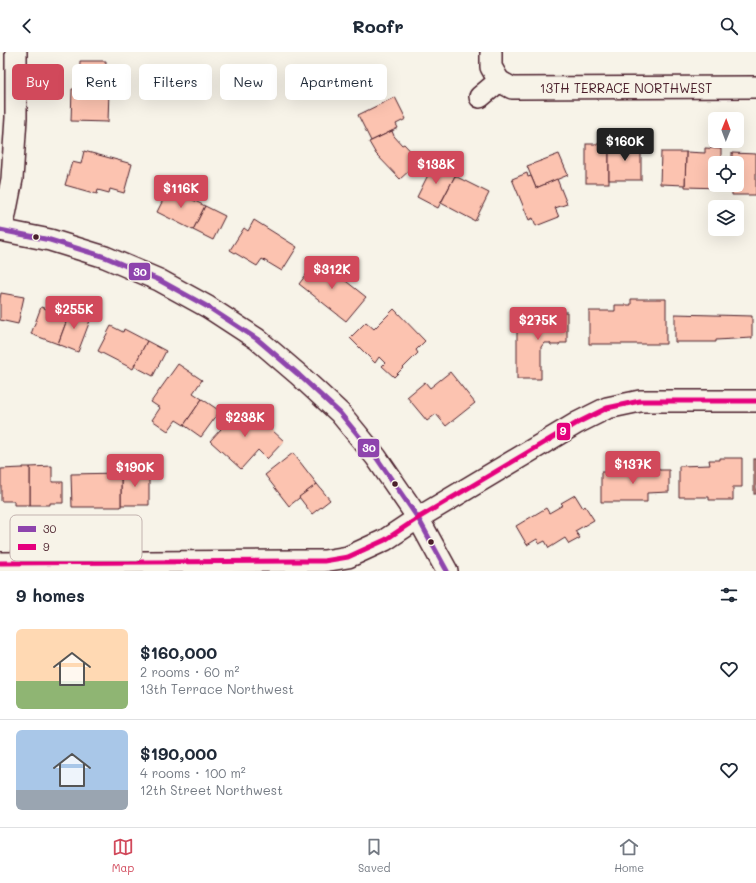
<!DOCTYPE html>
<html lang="en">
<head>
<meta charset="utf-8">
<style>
  body { margin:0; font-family:Mali,sans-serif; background:#f2f2f3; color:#1f2937; height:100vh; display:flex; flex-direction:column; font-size:15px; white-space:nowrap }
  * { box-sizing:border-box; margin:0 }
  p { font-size:13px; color:#747a83 }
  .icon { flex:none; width:22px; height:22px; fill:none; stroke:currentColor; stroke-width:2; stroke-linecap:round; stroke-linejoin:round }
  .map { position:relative; height:519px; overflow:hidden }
  .sheet { display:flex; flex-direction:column; background:#fff; flex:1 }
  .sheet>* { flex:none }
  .banner { position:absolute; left:12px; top:12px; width:400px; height:36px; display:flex; gap:8px }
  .needle { width:26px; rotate:1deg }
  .controls { position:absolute; left:708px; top:60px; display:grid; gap:8px }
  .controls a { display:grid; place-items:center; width:36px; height:36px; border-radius:6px; background:#fff; box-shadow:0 4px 16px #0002; font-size:20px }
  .price { position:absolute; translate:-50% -34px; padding:0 9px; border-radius:4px; background:#d1495b; color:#fff; font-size:13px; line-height:26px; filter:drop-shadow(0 1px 2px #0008) }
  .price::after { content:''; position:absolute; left:50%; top:24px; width:12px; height:9px; margin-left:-6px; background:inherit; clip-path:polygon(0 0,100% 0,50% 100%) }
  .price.selected { background:#222; color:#fff }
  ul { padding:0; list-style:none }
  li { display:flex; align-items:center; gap:12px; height:100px; padding:0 16px }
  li+li { border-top:1px solid #e0e1e3 }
  li span { display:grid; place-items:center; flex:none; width:112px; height:80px; border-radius:6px; color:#555 }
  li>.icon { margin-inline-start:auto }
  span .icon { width:48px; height:48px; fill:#fffc; stroke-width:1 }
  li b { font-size:17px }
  h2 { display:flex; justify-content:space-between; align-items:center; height:48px; padding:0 16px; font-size:17px }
  .pill { padding:0 14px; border-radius:6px; background:#fff; box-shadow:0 4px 16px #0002; font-size:14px; line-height:36px }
  .pill.selected { background:#d1495b; color:#fff }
  header { display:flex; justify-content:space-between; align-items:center; height:52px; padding:0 16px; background:#fff; font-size:18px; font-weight:700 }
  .tabs { display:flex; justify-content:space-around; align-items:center; height:56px; border-top:1px solid #e0e1e3; background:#fff; font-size:11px; color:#747a83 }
  .tabs a { display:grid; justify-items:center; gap:2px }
  .tabs .selected { color:#d1495b }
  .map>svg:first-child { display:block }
  .building { fill:#fcc3b0; stroke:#4a1f2b }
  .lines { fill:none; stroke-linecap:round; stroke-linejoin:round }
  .minor-casing { stroke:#4a1f2b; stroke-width:24 }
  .minor { stroke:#f7f3e8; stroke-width:21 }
  .bus-1-casing { stroke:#f7f3e8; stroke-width:8 }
  .bus-2-casing { stroke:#f7f3e8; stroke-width:8 }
  .bus-1 { stroke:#8e44ad; stroke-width:5 }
  .bus-2 { stroke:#e5007d; stroke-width:5 }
  .bus-dot { fill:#4a1f2b; stroke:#f7f3e8; stroke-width:1.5 }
  .labels { text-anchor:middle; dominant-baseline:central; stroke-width:3.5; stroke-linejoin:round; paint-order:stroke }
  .street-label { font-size:13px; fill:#4a1f2b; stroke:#f7f3e8 }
  .key { fill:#f7f3e8; stroke:#c3b3af; stroke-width:1 }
  .key-label { font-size:11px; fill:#4a1f2b }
  .line-badge { stroke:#f7f3e8; stroke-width:1.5 }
  .badge-label { font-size:11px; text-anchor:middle; font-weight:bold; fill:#fff }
</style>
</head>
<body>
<header><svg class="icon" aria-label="back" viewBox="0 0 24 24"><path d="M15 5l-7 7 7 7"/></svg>Roofr<svg class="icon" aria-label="search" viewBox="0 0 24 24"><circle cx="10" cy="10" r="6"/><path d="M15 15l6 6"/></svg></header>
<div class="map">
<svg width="756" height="519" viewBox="0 0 756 519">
  <rect width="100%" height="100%" fill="#f7f3e8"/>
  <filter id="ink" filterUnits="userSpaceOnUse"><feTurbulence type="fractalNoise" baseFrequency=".025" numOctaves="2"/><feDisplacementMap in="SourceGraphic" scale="8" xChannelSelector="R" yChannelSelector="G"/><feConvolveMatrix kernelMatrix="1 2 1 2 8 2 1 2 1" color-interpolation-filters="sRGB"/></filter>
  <g filter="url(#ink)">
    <g class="building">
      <polygon points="80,9 106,9 105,37 109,38 108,70 71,69 72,37 79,37"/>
      <polygon points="395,45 406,67 396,72 398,76 371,89 358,63"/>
      <polygon points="392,79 394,84 402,93 404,92 420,109 400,127 376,102 369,90"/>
      <rect x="586" y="92" width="23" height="39"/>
      <rect x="609" y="92" width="32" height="36"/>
      <polygon points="705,96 721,97 721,111 723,111 715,111 715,133 723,133 723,136 685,135 686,100 705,101"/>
      <polygon points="84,99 132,112 124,141 110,137 109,141 98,138 97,142 65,133 72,110 81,112"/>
      <polygon points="661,100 686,100 685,133 660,132"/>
      <polygon points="732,101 756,102 756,143 732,143 732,133 737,133 737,111 732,111"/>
      <polygon points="559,102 568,123 536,136 527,114"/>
      <polygon points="434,111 456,122 438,156 417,145"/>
      <polygon points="527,121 528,125 531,124 536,136 557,127 567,152 555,156 559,165 536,174 533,166 529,168 512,127"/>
      <polygon points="455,124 489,141 475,169 441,151"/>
      <polygon points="169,136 205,154 193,178 157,160"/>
      <polygon points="205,154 225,164 213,188 193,178"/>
      <polygon points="254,168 297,195 282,219 262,207 257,214 230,198 244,176 248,179"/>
      <polygon points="318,207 366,245 346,269 299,232"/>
      <polygon points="1,241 24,245 18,272 0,268 0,247"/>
      <polygon points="631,247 666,247 666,292 589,292 589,259 615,259 615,253 631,253"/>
      <polygon points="41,255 68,265 58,292 31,282"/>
      <polygon points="63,255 91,266 78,300 58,292 68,265 61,262"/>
      <polygon points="394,257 425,289 416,298 418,301 394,325 382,314 385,311 379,305 375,311 350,286 366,270 374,277"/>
      <polygon points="536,260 567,260 567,291 560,291 559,293 551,293 550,291 544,291 541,295 541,327 517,327 517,268 536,267"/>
      <polygon points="675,262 752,264 752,286 716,288 716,290 675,290"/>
      <polygon points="111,274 123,280 124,277 147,289 133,317 98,299"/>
      <polygon points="147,289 166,299 153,324 134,314"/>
      <polygon points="178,312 202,328 193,341 202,347 184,373 176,368 168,379 152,368 160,356 151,350"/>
      <polygon points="450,320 475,351 446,374 436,362 427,369 407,345 425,330 430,336"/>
      <polygon points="202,347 220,359 201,385 184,373"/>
      <polygon points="242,355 258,371 261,368 284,389 267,407 258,398 241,417 210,389 221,377 219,375 233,360 235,362"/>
      <polygon points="293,401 317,432 289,454 265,423"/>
      <polygon points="720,406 742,406 742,435 733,435 733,448 709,448 709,445 679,445 679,414 710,413 709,408 720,408"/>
      <rect x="754" y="407" width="2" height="35"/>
      <polygon points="52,414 52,430 63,430 63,451 50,451 50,453 30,453 30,415"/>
      <polygon points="23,415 30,415 30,453 14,453 14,449 1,449 1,417 23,416"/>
      <polygon points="634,416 659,416 659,418 669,418 669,440 647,441 647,450 601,450 601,420 616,420 616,418 626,418 626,421 634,421"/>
      <polygon points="119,419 149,419 149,453 121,453 121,422 119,421"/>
      <polygon points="119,421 121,422 121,455 72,455 71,422"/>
      <polygon points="317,432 330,448 312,462 299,445"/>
      <polygon points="575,443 583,456 585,454 594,468 575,479 580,486 569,492 565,486 549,496 545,489 539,492 537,487 527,493 516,474 546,456 549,461 563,453 561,451"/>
    </g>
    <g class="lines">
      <defs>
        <g id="minor">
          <polyline points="499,29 512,36 756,35"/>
          <polyline points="480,45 499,29 491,15 491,0"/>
          <polyline points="0,178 50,188 105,205 159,228 208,255 257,287 299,323 340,361 376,405 418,466 447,519"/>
          <polyline points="2,178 12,127 16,66 16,0"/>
          <polyline points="0,511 301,509 324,509 348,505 385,488 418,466 577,371 607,356 640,349 756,349"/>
        </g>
      </defs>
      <use href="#minor" class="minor-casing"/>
      <use href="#minor" class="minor"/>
      <defs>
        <polyline id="bus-1" points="0,178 50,188 105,205 159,228 208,255 257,287 299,323 340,361 376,405 418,466 447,519"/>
        <polyline id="bus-2" points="0,511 301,509 324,509 348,505 385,488 418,466 577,371 607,356 640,349 756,349"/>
      </defs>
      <use href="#bus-1" class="bus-1-casing"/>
      <use href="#bus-2" class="bus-2-casing"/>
      <use href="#bus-1" class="bus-1"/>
      <use href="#bus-2" class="bus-2"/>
    </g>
  </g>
  <g class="bus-dot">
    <circle cx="36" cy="185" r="3.5"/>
    <circle cx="395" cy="432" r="3.5"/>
    <circle cx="431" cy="490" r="3.5"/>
  </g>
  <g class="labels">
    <g class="street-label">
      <text x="626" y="35">13TH TERRACE NORTHWEST</text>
    </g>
  </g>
  <rect x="10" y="463" width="132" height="46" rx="6" class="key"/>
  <rect x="18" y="474" width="18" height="6" fill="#8e44ad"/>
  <rect x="18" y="492" width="18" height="6" fill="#e5007d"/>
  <g class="key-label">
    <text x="43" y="481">30</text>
    <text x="43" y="499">9</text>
  </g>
  <g class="line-badge">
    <rect x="128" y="210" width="23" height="19" rx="4" fill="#8e44ad"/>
    <rect x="556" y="370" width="15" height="19" rx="4" fill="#e5007d"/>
    <rect x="357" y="386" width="23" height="20" rx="4" fill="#8e44ad"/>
  </g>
  <g class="badge-label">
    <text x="140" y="224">30</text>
    <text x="563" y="383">9</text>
    <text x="369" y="400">30</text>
  </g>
</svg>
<div class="controls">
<a><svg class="needle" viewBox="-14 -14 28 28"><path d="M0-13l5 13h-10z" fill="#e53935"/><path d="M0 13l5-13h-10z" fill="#747a83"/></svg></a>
<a><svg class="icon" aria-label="locate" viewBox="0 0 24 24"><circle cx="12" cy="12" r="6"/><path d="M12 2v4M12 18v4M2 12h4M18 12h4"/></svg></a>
<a><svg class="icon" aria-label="layers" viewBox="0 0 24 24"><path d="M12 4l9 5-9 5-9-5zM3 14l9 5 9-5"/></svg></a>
</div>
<b class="price selected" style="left:625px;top:110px">$160K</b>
<b class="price" style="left:436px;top:133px">$138K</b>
<b class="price" style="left:181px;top:157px">$116K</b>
<b class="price" style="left:332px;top:238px">$312K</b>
<b class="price" style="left:74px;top:278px">$255K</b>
<b class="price" style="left:538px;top:289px">$275K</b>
<b class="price" style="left:245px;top:386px">$238K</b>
<b class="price" style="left:633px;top:433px">$137K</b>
<b class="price" style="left:135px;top:436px">$190K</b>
<div class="banner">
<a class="pill selected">Buy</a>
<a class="pill">Rent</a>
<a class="pill">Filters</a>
<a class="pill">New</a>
<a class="pill">Apartment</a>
</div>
</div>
<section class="sheet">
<h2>9 homes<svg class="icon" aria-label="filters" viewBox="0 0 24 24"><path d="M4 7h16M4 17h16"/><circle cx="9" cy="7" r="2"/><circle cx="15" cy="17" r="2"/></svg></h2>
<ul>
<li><span style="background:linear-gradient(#ffd9b3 65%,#8fb573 0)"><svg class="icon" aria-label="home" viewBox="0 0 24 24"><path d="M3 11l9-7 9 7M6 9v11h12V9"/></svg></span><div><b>$160,000</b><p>2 rooms · 60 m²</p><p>13th Terrace Northwest</p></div><svg class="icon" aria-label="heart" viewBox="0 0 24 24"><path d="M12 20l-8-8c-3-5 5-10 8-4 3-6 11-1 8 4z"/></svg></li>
<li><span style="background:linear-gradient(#a9c7e8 75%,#9aa5b1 0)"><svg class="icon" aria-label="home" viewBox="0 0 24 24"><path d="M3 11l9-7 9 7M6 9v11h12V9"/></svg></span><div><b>$190,000</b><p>4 rooms · 100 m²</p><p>12th Street Northwest</p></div><svg class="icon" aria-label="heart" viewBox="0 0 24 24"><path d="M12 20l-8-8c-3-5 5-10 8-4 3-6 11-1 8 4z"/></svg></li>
</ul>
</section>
<nav class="tabs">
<a class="selected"><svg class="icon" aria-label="map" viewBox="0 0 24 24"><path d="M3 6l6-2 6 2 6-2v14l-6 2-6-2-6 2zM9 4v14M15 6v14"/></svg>Map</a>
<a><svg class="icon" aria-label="saved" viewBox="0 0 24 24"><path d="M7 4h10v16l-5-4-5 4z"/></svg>Saved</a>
<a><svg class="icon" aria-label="home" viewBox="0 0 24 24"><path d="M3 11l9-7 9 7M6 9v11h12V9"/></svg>Home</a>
</nav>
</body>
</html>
